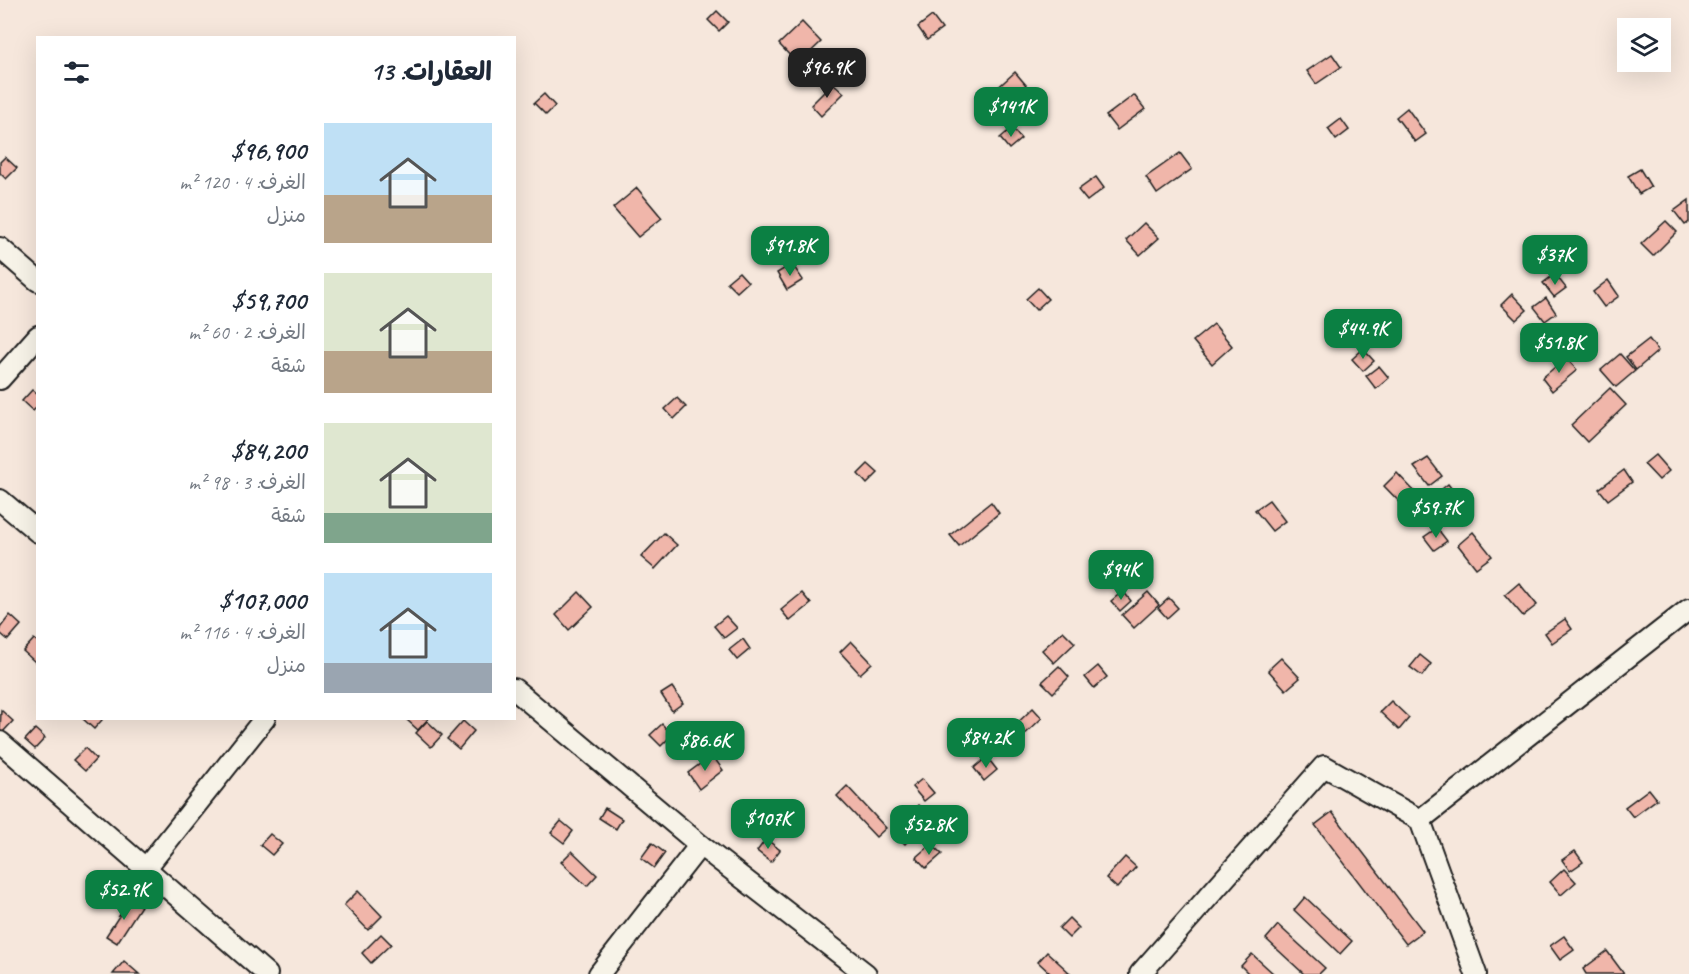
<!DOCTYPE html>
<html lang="ar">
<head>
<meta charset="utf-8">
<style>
  body { margin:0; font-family:Caveat,"Playpen Sans Arabic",sans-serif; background:#f6f6f7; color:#1f2937; direction:rtl; height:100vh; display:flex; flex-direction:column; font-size:22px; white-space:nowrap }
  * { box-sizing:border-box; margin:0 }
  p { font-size:20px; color:#747a83 }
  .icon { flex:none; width:33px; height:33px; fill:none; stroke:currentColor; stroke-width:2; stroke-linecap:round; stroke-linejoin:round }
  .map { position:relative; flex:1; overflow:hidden; direction:ltr }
  .details { position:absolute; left:36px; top:36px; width:480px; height:684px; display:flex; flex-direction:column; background:#fff; border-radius:0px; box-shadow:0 6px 24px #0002; direction:rtl }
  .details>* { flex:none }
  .controls { position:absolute; left:1617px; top:18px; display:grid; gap:12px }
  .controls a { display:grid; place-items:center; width:54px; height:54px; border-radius:0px; background:#fff; box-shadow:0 6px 24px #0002; font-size:30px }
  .price { position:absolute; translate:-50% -51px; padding:0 14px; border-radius:12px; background:#0b8043; color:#fff; font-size:20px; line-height:39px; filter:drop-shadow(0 2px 3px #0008) }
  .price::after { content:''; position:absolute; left:50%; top:36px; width:18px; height:14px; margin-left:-9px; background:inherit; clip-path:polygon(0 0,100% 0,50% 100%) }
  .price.selected { background:#222; color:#fff }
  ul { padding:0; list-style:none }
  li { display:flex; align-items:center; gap:18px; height:150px; padding:0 24px }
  li span { display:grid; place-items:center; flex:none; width:168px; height:120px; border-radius:0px; color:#555 }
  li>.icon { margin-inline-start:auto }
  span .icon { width:72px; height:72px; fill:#fffc; stroke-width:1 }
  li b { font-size:26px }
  h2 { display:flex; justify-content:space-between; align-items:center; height:72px; padding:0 24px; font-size:26px }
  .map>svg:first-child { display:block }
  .building { fill:#f0b6aa; stroke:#1c1c1c; stroke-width:1.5 }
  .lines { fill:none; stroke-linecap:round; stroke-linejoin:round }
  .street-casing { stroke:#1c1c1c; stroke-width:24 }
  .street { stroke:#f7f3e8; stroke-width:20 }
</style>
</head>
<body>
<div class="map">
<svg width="1689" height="974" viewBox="0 0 1689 974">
  <rect width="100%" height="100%" fill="#f6e7dc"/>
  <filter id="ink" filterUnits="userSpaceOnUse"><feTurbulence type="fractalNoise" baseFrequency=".0167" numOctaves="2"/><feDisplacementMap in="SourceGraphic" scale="12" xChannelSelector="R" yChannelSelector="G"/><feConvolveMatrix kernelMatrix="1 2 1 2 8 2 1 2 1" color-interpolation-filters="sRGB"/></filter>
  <g filter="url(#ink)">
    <g class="building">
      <polygon points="717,11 728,22 719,31 708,20"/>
      <polygon points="932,16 942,29 927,40 918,27"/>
      <polygon points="802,22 821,42 798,64 779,44"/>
      <polygon points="1332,54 1341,67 1316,84 1307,71"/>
      <polygon points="1015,72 1026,85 1004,105 993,92"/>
      <polygon points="833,83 844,93 821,116 811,105"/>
      <polygon points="544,94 555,106 546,115 534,103"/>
      <polygon points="1134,95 1145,109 1117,130 1106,116"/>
      <polygon points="1407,108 1426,134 1415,142 1396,117"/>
      <polygon points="1341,119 1349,130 1336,140 1328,129"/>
      <polygon points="1012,128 1021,139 1009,149 1000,138"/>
      <polygon points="1180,153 1192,169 1157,194 1146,177"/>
      <polygon points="5,157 17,168 6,179 0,173 0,162"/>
      <polygon points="1640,169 1651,187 1639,194 1628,176"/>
      <polygon points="1096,177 1104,188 1087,201 1078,190"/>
      <polygon points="637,188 662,218 638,237 613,208"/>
      <polygon points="1689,200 1689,222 1685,225 1674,211"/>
      <polygon points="1666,221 1677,232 1653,256 1641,244"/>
      <polygon points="1144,223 1159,238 1140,255 1126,240"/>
      <polygon points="792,264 803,280 787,290 777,273"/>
      <polygon points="739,272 748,282 737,292 727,282"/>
      <polygon points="1555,274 1566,288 1554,297 1543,283"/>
      <polygon points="1608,280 1619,296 1604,307 1593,292"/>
      <polygon points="1038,288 1048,299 1036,310 1026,299"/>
      <polygon points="1512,294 1527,310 1516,320 1501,305"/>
      <polygon points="1546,298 1556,313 1545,321 1534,307"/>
      <polygon points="1214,324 1232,346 1212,364 1193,341"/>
      <polygon points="1649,339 1658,351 1636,370 1626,357"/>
      <polygon points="1363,349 1374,361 1363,371 1352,359"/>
      <polygon points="1620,354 1635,371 1616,387 1601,370"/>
      <polygon points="1566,358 1577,370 1552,391 1542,378"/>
      <polygon points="1379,366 1389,378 1376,389 1366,376"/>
      <polygon points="1610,388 1626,405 1587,442 1571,425"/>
      <polygon points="32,390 38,395 38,406 33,411 22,401"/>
      <polygon points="677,398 686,407 674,419 665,409"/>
      <polygon points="1655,455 1669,471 1659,480 1644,464"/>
      <polygon points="1428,458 1442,476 1429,486 1414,467"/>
      <polygon points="868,464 878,473 867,484 858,474"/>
      <polygon points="1624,470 1632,482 1608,500 1599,489"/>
      <polygon points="1397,473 1431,509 1418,521 1384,486"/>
      <polygon points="1448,484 1465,506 1454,515 1437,493"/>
      <polygon points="1269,500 1285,521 1272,531 1255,510"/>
      <polygon points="991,502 999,513 959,546 950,535"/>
      <polygon points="1437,528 1447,541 1434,550 1424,537"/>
      <polygon points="1473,532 1492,556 1476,568 1458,545"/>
      <polygon points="664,533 677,545 655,569 641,557"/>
      <polygon points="1519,583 1537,605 1523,616 1505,595"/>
      <polygon points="1123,591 1131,601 1120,611 1111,601"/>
      <polygon points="579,592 593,607 569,630 556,615"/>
      <polygon points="1148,592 1159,605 1134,628 1122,615"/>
      <polygon points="802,593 811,604 790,621 781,610"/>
      <polygon points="1169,598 1178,608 1167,618 1158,608"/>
      <polygon points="10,615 21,625 8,640 0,633 0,628"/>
      <polygon points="726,616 737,628 724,638 714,626"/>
      <polygon points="1565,619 1572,629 1552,643 1545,633"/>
      <polygon points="1063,631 1075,643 1054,663 1042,650"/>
      <polygon points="34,639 38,642 38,658 35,662 23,651"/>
      <polygon points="743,639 750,649 737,660 729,650"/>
      <polygon points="851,641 872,663 860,674 840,652"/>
      <polygon points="1420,655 1431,664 1422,676 1410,667"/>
      <polygon points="1281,658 1300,678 1286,690 1268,670"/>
      <polygon points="1059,666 1069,677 1053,693 1042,682"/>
      <polygon points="1098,666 1107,677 1094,688 1085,677"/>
      <polygon points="672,687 683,703 672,711 661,694"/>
      <polygon points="1391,701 1409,718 1399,730 1380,712"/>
      <polygon points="1033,708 1042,718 1020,739 1011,729"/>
      <polygon points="1,710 13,721 2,733 0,731"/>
      <polygon points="82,718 101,718 102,720 94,729"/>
      <polygon points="409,718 429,718 418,730 407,720"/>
      <polygon points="427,721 442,735 431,747 416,733"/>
      <polygon points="463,721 474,731 459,749 447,739"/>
      <polygon points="662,724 672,735 661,746 650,735"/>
      <polygon points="35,729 45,738 35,749 25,740"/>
      <polygon points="85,748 96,759 85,771 73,760"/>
      <polygon points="712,755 723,770 699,789 688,773"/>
      <polygon points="987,757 997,770 984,781 974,768"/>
      <polygon points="922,779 934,793 924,801 912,787"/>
      <polygon points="847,786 886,828 876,837 837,796"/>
      <polygon points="1649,789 1657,799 1633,817 1625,807"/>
      <polygon points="918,805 931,817 905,844 892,832"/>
      <polygon points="605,808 622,819 616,829 599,818"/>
      <polygon points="1332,812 1423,931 1406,944 1315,825"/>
      <polygon points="561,821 573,831 564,843 551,833"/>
      <polygon points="270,834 282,844 272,855 260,845"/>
      <polygon points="766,839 780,850 771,862 757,851"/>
      <polygon points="652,843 665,853 654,868 641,858"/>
      <polygon points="931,844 942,854 926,868 916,857"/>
      <polygon points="572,851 597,875 587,886 561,862"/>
      <polygon points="1575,851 1583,862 1570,871 1562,860"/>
      <polygon points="1125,857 1136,867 1117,888 1106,878"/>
      <polygon points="1564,869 1576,882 1561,895 1550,882"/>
      <polygon points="358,891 382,916 368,930 344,905"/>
      <polygon points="1305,897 1352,941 1340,954 1294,910"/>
      <polygon points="130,899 141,906 117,943 106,936"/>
      <polygon points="1069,918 1079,928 1069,938 1059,928"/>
      <polygon points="1278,925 1325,968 1319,974 1304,974 1266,939"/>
      <polygon points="381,934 391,944 371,963 362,953"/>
      <polygon points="1564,936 1574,950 1560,960 1550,946"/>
      <polygon points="1607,951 1624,974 1586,974 1583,969"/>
      <polygon points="1047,952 1071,974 1051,974 1038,962"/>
      <polygon points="1252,954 1274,974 1249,974 1241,966"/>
      <polygon points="124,961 139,974 113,974"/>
    </g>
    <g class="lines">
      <defs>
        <g id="street">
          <polyline points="0,248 38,281"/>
          <polyline points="0,379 38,336"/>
          <polyline points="0,500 38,532"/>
          <polyline points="514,689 700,845 866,974"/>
          <polyline points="0,742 267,974"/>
          <polyline points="1420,820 1689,609"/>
          <polyline points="146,868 265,718"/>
          <polyline points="599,974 700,845"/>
          <polyline points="1140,974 1324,766 1420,820 1476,974"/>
        </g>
      </defs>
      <use href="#street" class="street-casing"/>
      <use href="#street" class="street"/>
    </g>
  </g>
</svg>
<div class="controls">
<a><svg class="icon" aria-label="layers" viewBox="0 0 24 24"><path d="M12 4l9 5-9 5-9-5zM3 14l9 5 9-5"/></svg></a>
</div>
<b class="price selected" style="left:827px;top:99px">$96.9K</b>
<b class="price" style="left:1011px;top:138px">$141K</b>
<b class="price" style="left:790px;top:277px">$91.8K</b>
<b class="price" style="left:1555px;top:286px">$37K</b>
<b class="price" style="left:1363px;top:360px">$44.9K</b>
<b class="price" style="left:1559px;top:374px">$51.8K</b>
<b class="price" style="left:1436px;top:539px">$59.7K</b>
<b class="price" style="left:1121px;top:601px">$94K</b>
<b class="price" style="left:986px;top:769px">$84.2K</b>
<b class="price" style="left:705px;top:772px">$86.6K</b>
<b class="price" style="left:768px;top:850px">$107K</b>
<b class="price" style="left:929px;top:856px">$52.8K</b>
<b class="price" style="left:124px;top:921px">$52.9K</b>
<section class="details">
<h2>العقارات: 13<svg class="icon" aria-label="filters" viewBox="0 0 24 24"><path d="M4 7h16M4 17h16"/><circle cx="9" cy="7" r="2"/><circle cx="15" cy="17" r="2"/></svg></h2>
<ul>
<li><span style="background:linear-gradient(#bfe0f5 60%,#b9a48a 0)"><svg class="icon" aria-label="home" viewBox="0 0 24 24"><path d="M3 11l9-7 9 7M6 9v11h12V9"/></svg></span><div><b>$96,900</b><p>الغرف: 4 · 120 m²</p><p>منزل</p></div></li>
<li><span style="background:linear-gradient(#dfe7d0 65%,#b9a48a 0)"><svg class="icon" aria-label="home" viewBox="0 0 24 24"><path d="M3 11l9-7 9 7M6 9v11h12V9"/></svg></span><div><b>$59,700</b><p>الغرف: 2 · 60 m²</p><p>شقة</p></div></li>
<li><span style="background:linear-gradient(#dfe7d0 75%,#7fa58c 0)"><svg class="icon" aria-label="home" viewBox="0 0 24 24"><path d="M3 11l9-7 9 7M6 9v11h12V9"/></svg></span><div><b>$84,200</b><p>الغرف: 3 · 98 m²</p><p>شقة</p></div></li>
<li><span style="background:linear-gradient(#bfe0f5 75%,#9aa5b1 0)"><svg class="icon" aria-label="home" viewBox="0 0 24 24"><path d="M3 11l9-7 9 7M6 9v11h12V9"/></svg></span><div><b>$107,000</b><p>الغرف: 4 · 116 m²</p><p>منزل</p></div></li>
</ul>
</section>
</div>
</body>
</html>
